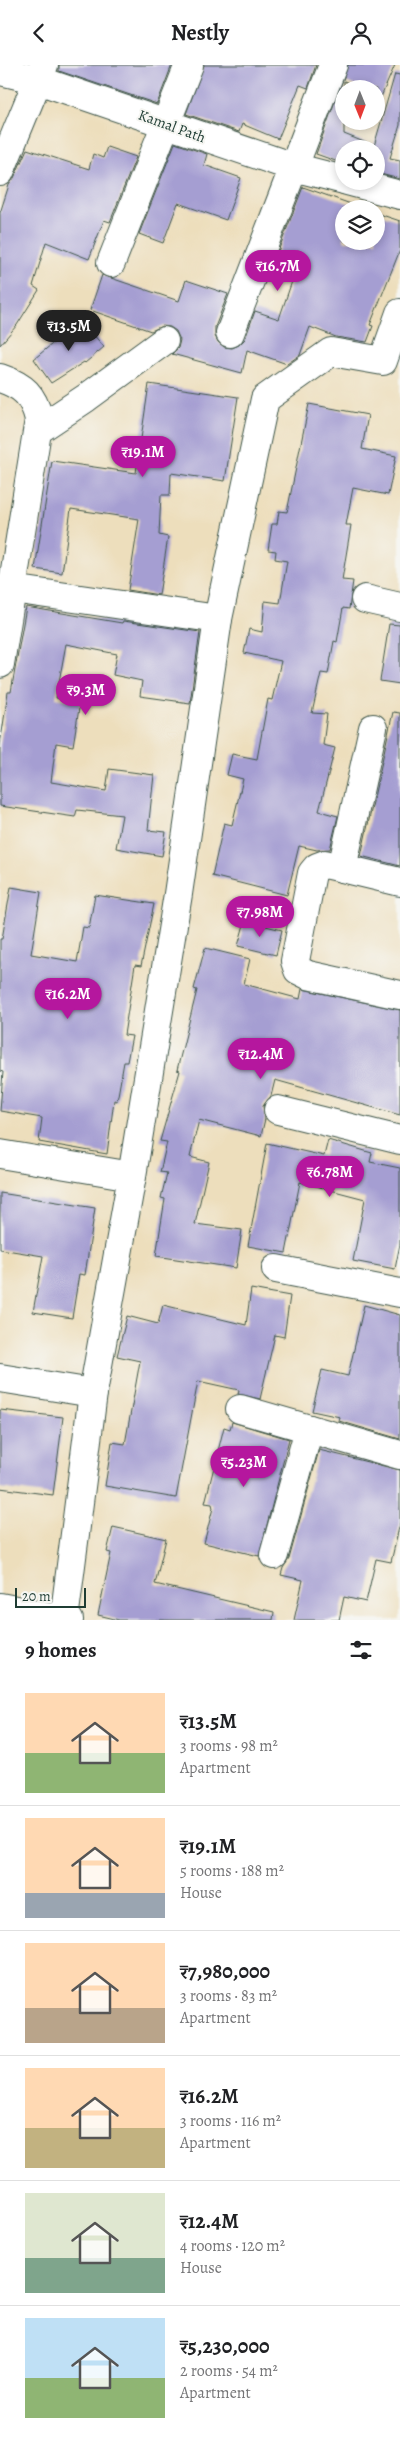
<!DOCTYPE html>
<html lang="en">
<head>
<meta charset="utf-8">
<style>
  body { margin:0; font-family:Alegreya,serif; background:#f2f2f2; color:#202124; height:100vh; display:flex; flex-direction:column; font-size:19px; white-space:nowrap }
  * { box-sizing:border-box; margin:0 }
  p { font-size:16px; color:#757577 }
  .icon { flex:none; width:28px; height:28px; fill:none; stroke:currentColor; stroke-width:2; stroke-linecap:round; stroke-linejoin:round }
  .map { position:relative; height:1555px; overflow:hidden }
  .details { display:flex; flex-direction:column; background:#fff; flex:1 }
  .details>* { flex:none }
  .needle { width:32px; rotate:179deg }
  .buttons { position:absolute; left:335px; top:15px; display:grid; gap:10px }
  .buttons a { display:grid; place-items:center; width:50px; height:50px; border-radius:50%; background:#fff; box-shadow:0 2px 8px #0003; font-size:25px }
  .scale { position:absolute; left:15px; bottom:12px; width:71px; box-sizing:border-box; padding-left:5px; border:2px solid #1f3d34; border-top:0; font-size:14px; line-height:18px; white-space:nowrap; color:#1f3d34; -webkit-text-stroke:4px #f6f6f2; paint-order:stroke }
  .price { position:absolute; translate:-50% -42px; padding:0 11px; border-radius:18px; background:#b5179e; color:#fff; font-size:16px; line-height:32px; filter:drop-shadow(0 1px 2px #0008) }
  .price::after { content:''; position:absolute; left:50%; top:30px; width:15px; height:11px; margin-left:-8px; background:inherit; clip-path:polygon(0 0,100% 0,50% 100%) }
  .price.current { background:#222; color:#fff }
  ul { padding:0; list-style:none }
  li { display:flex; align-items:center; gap:15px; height:125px; padding:0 25px }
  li+li { border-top:1px solid #e0e0e0 }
  li span { display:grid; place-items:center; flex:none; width:140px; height:100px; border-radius:0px; color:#555 }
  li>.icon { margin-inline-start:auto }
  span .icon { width:60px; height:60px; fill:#fffc; stroke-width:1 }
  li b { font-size:21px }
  h2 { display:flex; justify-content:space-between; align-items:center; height:60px; padding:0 25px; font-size:21px }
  header { display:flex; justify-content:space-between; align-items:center; height:65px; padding:0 25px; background:#fff; font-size:22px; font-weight:700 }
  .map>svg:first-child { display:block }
  .building { fill:#a59ed2 }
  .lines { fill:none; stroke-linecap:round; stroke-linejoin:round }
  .minor-casing { stroke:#3e5548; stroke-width:30 }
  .minor { stroke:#fff; stroke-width:28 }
  .labels { text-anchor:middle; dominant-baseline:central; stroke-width:4; stroke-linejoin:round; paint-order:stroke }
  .street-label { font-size:15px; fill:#1f3d34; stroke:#f6f6f2 }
</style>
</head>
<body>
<header><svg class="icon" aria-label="back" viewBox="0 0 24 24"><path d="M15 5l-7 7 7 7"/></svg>Nestly<svg class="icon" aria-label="person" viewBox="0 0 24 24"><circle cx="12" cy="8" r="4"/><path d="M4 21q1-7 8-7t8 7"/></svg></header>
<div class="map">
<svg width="400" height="1555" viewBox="0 0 400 1555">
  <rect width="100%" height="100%" fill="#f6f6f2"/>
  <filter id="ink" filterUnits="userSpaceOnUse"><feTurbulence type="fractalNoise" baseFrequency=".02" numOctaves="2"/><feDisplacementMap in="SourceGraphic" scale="10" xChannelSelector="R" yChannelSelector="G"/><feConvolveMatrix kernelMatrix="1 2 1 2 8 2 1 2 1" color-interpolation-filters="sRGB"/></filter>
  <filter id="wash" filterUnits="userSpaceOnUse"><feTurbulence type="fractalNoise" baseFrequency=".0096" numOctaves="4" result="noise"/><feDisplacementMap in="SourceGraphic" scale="20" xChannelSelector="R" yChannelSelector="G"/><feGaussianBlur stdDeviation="1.12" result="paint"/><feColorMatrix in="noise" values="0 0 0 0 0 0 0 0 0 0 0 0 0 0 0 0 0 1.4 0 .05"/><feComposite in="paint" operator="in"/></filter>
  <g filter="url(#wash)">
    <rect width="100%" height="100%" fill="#eddebc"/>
    <g id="blocks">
      <g class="building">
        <polygon points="59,0 172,0 157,39 59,6"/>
        <polygon points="204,0 316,0 308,23 300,20 278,74 242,59 239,67 186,49"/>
        <polygon points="348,0 395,0 381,32 376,30 376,24 362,24 344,16 344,69 374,81 395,9 400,10 400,60 390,93 400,95 400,114 376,108 376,84 344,84 344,99 316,89"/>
        <polygon points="175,78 207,89 204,100 241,113 226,155 178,138 163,178 139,169"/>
        <polygon points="107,82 136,92 110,157 104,155 89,194 46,177 33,221 39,225 17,260 0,280 0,148 9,120 14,113 27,84 89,104 93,89 103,93"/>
        <polygon points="303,122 365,144 344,144 344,176 376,176 376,148 400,156 400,185 370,260 373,261 367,277 336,272 310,262 300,290 287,299 247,285 242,308 172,289 178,283 180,275 176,266 170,262 162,261 151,266 90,245 102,210 179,236 186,215 228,229 215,262 215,271 218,277 224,282 232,283 239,280 245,274 255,246 279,254 299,196 277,189"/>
        <polygon points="81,255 104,282 85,298 84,297 51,318 34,294"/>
        <polygon points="149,319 238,332 225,416 171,408 170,430 161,430 159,470 168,472 159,530 128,525 139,454 71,444 62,508 35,504 52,396 136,408"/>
        <polygon points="309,339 368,350 362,384 396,391 388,430 353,423 346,460 351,460 342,515 353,516 349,544 343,543 337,577 334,576 328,609 321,608 312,648 327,649 323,680 335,683 319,746 338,751 330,784 317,785 299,781 287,830 212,811 224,758 232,760 243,714 227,710 232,689 257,694 268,634 272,635 281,596 244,588 249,564 262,567 265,536 280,538 287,496 275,494 276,486 268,485 272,459 277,459 279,446 287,447"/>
        <polygon points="26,542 122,558 123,556 200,567 190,638 140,631 142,616 113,610 117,589 66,579 56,633 80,637 73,681 56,678 51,717 106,726 109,704 154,710 148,765 166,767 162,791 116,783 122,750 77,745 75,752 0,741 0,681 8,627 11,627"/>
        <polygon points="389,559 400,560 400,619 380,616"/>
        <polygon points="393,647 400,648 400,801 361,791"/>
        <polygon points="11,822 41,827 31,889 77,897 83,862 89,863 95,830 154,839 141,901 135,900 124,970 132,971 127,997 124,997 117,1036 114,1035 107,1089 39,1077 42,1053 0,1046 3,1007 0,1006 0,874 2,874"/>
        <polygon points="245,856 282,865 276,890 238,881"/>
        <polygon points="205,883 250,894 244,919 300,934 302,924 400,945 400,1050 275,1015 271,1031 263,1041 265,1054 261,1071 199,1055 190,1092 209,1097 195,1159 242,1165 236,1203 156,1191 165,1134 161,1133 167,1108 160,1107 167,1077 160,1076 180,1006 177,1005 197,925 194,924"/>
        <polygon points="328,1075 372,1088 370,1097 400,1103 400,1179 395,1204 353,1196 365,1134 300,1117 286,1188 248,1181 267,1078 324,1091"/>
        <polygon points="0,1128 95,1143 85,1210 79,1209 72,1253 33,1247 43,1191 0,1184"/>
        <polygon points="251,1224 290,1231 284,1272 275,1270 260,1334 238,1329 239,1325 198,1316 176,1433 105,1421 112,1377 125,1379 140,1296 117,1291 127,1251 158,1259 163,1240 246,1260"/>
        <polygon points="364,1240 400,1250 400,1374 339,1356 340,1352 312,1346 322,1305 348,1311"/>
        <polygon points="0,1345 63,1352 53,1430 0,1423"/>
        <polygon points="232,1357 289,1374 259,1491 204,1478 213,1443 212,1439 205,1438 224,1362 230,1364"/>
        <polygon points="319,1385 400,1405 400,1458 391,1497 376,1494 366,1537 344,1532 339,1555 294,1555 303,1515 281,1510 283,1503 289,1494"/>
        <polygon points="113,1462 166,1474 155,1519 274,1547 273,1555 119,1555 98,1550 111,1488 107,1487"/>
      </g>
    </g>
  </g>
  <g filter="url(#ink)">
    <use href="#blocks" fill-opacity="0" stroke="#3e5548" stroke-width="1"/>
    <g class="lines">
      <defs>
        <g id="minor">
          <polyline points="0,6 38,15 293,102 344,115"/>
          <polyline points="0,107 44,0"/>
          <polyline points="347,116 400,130"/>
          <polyline points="111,198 189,0"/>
          <polyline points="230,268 333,0"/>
          <path d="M0 313C24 321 33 330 39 354L0 599"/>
          <polyline points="38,365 86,333 164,276"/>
          <polyline points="12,524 218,554"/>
          <polyline points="365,534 400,542"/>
          <polyline points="342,803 373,663"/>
          <polyline points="400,817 325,799 317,802 312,808 295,896 298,905 308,910 400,930"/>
          <polyline points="278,1045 400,1075"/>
          <polyline points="0,1089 132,1111"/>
          <polyline points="276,1204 400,1228"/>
          <polyline points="0,1313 93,1328"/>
          <polyline points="240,1344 400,1390"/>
          <polyline points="274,1490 309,1364"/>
          <polyline points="0,1542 69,1555"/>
          <polyline points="64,1555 93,1328 132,1111 178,829 218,554 265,334 331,287 383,296 400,248"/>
        </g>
      </defs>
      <use href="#minor" class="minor-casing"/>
      <use href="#minor" class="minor"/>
    </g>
  </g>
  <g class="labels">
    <g class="street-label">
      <text transform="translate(172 61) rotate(20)">Kamal Path</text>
    </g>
  </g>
</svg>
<div class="buttons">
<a><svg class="needle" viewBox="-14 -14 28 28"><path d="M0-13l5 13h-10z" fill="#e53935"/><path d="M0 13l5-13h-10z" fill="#757577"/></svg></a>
<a><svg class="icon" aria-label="locate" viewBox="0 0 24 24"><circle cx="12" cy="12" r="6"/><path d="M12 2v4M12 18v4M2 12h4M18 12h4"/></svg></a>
<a><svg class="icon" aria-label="layers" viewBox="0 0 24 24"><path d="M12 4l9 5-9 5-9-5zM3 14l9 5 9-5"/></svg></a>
</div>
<div class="scale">20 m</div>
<b class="price" style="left:278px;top:227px">₹16.7M</b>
<b class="price current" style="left:69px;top:287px">₹13.5M</b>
<b class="price" style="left:143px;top:413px">₹19.1M</b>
<b class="price" style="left:86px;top:651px">₹9.3M</b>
<b class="price" style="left:260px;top:873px">₹7.98M</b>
<b class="price" style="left:68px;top:955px">₹16.2M</b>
<b class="price" style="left:261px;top:1015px">₹12.4M</b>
<b class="price" style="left:330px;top:1133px">₹6.78M</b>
<b class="price" style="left:244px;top:1423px">₹5.23M</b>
</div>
<section class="details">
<h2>9 homes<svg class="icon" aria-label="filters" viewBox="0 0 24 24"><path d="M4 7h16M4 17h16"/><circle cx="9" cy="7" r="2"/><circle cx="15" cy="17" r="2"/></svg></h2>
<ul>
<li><span style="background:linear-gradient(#ffd9b3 60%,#8fb573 0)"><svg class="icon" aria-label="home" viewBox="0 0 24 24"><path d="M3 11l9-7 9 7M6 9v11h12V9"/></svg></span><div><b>₹13.5M</b><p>3 rooms · 98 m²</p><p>Apartment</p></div></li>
<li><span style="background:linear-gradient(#ffd9b3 75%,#9aa5b1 0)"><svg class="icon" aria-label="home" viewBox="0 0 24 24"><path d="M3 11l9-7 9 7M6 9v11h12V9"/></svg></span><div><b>₹19.1M</b><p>5 rooms · 188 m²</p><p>House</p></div></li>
<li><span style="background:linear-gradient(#ffd9b3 65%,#b9a48a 0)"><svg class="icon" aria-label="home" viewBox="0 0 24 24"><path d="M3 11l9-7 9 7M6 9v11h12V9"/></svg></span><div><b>₹7,980,000</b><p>3 rooms · 83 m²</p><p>Apartment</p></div></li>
<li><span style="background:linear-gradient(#ffd9b3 60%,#c2b280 0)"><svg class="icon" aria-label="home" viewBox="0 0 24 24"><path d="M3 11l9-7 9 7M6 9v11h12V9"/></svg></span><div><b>₹16.2M</b><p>3 rooms · 116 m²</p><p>Apartment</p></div></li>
<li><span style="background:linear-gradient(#dfe7d0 65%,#7fa58c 0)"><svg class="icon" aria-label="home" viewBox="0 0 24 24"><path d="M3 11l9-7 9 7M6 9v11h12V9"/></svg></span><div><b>₹12.4M</b><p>4 rooms · 120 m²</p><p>House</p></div></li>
<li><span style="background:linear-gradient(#bfe0f5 60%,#8fb573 0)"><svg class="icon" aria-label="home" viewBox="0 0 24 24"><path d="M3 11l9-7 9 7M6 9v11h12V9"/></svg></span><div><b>₹5,230,000</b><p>2 rooms · 54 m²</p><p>Apartment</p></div></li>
</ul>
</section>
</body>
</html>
